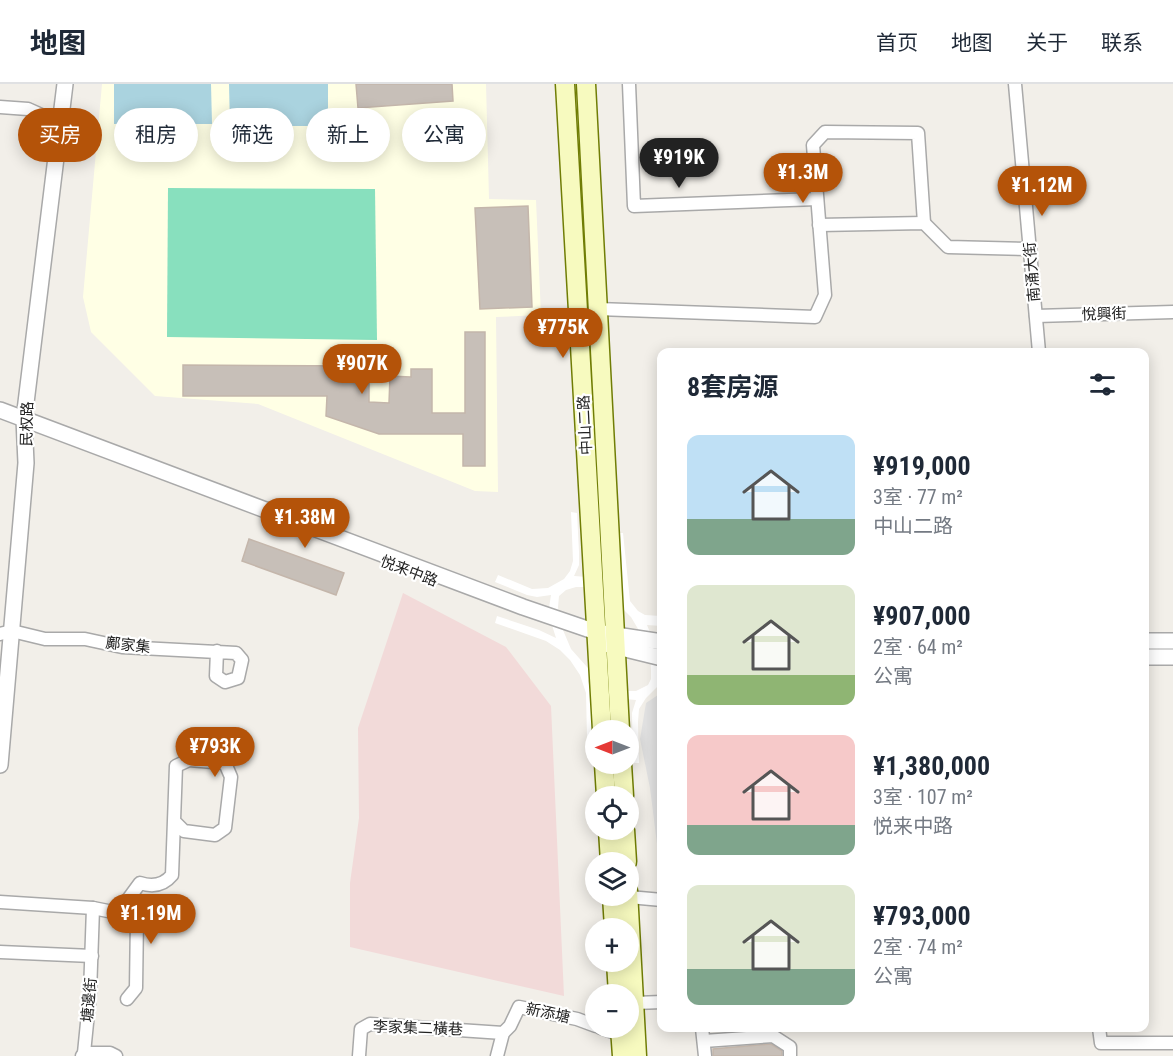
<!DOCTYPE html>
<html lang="zh">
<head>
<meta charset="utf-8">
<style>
  body { margin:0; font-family:"Roboto Condensed","Noto Sans SC",sans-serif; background:#f2f2f3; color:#1f2937; height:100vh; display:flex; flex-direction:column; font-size:22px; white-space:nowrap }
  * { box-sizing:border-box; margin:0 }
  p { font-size:20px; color:#747a83 }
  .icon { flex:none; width:33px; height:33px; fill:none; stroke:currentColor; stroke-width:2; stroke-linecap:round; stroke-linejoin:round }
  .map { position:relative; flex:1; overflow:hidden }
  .sheet { position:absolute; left:657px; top:264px; width:492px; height:684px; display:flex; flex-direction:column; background:#fff; border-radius:12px; box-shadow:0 3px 15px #0003 }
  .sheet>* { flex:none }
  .banner { position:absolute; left:18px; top:24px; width:549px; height:54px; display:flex; gap:12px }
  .needle { width:39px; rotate:270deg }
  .controls { position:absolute; left:585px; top:636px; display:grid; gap:12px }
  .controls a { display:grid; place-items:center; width:54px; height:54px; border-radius:50%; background:#fff; box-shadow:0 3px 15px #0003; font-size:30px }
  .price { position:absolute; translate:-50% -51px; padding:0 14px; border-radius:21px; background:#b45309; color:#fff; font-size:20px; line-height:39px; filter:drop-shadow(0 2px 3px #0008) }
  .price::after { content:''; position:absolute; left:50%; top:36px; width:18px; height:14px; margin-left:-9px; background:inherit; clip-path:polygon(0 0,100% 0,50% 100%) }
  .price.selected { background:#222; color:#fff }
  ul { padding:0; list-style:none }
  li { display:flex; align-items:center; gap:18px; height:150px; padding:0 30px }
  li span { display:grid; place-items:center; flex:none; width:168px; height:120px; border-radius:12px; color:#555 }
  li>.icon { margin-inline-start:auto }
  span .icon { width:72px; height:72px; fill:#fffc; stroke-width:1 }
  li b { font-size:26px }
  h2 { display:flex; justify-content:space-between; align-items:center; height:72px; padding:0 30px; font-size:26px }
  .chip { padding:0 21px; border-radius:27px; background:#fff; box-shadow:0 3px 15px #0003; font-size:21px; line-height:54px }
  .chip.selected { background:#b45309; color:#fff }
  header { display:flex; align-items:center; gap:36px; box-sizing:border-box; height:84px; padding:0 30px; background:#fff; border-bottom:2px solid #e0e1e3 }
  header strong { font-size:28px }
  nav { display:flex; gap:33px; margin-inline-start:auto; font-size:21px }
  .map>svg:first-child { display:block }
  .commercial { fill:#f2dad9 }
  .education { fill:#ffffe5 }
  .pitch { fill:#88e0be }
  .parking { fill:#e2e2e2 }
  .water { fill:#aad3df }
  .pier { fill:#fff; fill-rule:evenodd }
  .building { fill:#c7bfb8; stroke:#c4b6ab; stroke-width:1.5 }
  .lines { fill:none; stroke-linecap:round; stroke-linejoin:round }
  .minor-casing { stroke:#a9a9a9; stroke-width:15 }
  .tertiary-casing { stroke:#a9a9a9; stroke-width:18 }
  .secondary-casing { stroke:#707d05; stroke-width:21 }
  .minor { stroke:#fff; stroke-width:12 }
  .tertiary { stroke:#fff; stroke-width:15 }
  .secondary { stroke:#f7fabf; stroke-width:18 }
  .labels { text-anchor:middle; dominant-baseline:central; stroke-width:4.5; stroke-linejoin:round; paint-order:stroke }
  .street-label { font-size:15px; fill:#222; stroke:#fff }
</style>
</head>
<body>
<header>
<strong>地图</strong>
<nav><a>首页</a><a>地图</a><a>关于</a><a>联系</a></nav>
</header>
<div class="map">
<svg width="1173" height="972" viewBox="0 0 1173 972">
  <rect width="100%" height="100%" fill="#f2efe9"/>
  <polygon class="commercial" points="403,509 506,563 551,622 564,912 350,863 350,799 359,734 358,644"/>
  <polygon class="education" points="102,0 486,0 489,115 536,116 541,231 496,233 498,408 475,407 258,320 155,312 91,248 83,213"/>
  <polygon class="pitch" points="168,104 375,105 377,256 167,253"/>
  <polygon class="parking" points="661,609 661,792 650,704 640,655 646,619"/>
  <g class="water">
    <polygon points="114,0 211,0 212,40 114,40"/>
    <polygon points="229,0 328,0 328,42 230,42"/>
  </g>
  <path class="pier" d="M571 428 577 429 579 468V481L574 492 587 493 606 499 615 449H623L630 517 638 527 645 531 661 532V542L647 541 659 571V591H661V599L646 614 639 625 638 638 639 679H633L632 629 636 616 625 615 616 613 607 608 589 595 588 597 592 612V653H587L586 609 580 591 570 576 560 566 546 557 495 539 497 532 539 546 556 554 551 538 549 524 551 511 537 513 527 511 495 498 498 491 532 505 548 504 564 495 570 487 573 477ZM576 503H586L598 507 619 521 631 533 647 560 650 570 651 586V595L648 601 636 607H629L611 602 587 583 571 565 560 539 558 523 559 512 566 506Z"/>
  <g class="building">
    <polygon points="356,0 452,0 453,17 358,24"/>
    <polygon points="528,122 532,223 480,225 475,124"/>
    <polygon points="465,248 485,248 485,382 463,382 463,350 379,350 326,332 327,312 183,312 183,281 369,282 369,318 389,319 390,292 411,293 411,285 432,285 432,329 465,329"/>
    <polygon points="249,455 344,489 336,511 242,477"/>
    <polygon points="771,960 782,967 782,972 713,972 713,965"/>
  </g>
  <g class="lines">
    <defs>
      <g id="minor">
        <polyline points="629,0 634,122 817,115"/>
        <polyline points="1015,0 1039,268"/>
        <polyline points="0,23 28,25 48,34 59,49"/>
        <polyline points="819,141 924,139 948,163 1030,165"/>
        <polyline points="598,225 815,233 825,211 813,61 825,48 918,49 924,139"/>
        <polyline points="1036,232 1173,228"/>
        <polyline points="0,550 12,547 45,555 85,555 122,563 236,569 242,576 238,594 225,598 216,592 217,567"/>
        <polyline points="629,813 662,816"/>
        <path d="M0 818 93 824 118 829 140 799C152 803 163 802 172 791L176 682 189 676 225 679 231 693 225 744 215 751 184 747 174 737"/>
        <polyline points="118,829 137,834 136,904 127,915"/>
        <polyline points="0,868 92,872"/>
        <polyline points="635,919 662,918"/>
        <polyline points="601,944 621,951"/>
        <polyline points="702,944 705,972"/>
        <polyline points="1099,944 1101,959 1173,959"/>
        <polyline points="704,957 773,952 790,963 790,972"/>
        <polyline points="84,969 110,969 116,972"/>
        <polyline points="82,972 84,969 90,909 93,824"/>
        <polyline points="359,972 361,945 370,940 503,949"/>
        <polyline points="497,972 503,949 510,942 519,923 577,935 596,942"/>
      </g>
      <g id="tertiary">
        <polyline points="0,326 523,523 596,548 662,558"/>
        <polyline points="1144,557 1173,557"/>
        <polyline points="605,560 662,574"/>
        <polyline points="1144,573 1173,573"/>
        <polyline points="0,681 26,379 24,335 65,0"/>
      </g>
      <g id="secondary">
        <polyline points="565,0 602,646"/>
        <polyline points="586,0 620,646"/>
        <polyline points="604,680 606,712"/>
        <polyline points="622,680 624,712"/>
        <polyline points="608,746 610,778"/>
        <polyline points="625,746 627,778"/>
        <polyline points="628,807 637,972"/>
        <polyline points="612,812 614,844"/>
        <polyline points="616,878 618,910"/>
        <polyline points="620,944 622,972"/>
      </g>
    </defs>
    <use href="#minor" class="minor-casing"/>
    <use href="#tertiary" class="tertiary-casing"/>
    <use href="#secondary" class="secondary-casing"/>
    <use href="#minor" class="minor"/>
    <use href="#tertiary" class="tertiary"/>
    <use href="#secondary" class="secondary"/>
  </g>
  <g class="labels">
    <g class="street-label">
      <text transform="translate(1032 188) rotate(-95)">南涌大街</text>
      <text transform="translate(1104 230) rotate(-2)">悅興街</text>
      <text transform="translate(27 340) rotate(-89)">民权路</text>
      <text transform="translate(585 341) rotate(-93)">中山二路</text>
      <text transform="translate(409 487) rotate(21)">悦来中路</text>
      <text transform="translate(128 561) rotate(6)">鄺家集</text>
      <text transform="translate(89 916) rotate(-85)">塘邊街</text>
      <text transform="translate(548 929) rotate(12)">新添塘</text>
      <text transform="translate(418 944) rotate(2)">李家集二橫巷</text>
    </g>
  </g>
</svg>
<div class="controls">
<a><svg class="needle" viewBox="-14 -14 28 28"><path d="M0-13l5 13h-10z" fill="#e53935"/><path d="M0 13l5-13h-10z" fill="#747a83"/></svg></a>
<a><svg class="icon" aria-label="locate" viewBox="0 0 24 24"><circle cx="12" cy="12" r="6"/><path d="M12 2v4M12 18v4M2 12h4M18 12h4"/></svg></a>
<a><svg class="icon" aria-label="layers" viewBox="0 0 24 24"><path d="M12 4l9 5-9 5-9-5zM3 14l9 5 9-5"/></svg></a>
<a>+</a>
<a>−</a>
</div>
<b class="price selected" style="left:679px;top:105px">¥919K</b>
<b class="price" style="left:803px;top:120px">¥1.3M</b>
<b class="price" style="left:1042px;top:133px">¥1.12M</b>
<b class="price" style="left:563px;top:275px">¥775K</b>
<b class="price" style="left:362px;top:311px">¥907K</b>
<b class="price" style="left:305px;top:465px">¥1.38M</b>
<b class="price" style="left:215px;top:694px">¥793K</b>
<b class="price" style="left:151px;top:861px">¥1.19M</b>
<div class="banner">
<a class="chip selected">买房</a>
<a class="chip">租房</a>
<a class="chip">筛选</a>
<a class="chip">新上</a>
<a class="chip">公寓</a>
</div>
<section class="sheet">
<h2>8套房源<svg class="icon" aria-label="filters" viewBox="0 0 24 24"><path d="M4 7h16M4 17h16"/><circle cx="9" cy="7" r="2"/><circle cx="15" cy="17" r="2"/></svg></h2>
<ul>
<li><span style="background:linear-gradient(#bfe0f5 70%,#7fa58c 0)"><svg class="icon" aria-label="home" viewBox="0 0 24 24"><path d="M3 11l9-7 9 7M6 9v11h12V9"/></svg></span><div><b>¥919,000</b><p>3室 · 77 m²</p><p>中山二路</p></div></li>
<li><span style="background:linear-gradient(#dfe7d0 75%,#8fb573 0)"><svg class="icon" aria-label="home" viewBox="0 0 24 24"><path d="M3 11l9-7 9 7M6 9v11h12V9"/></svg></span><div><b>¥907,000</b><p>2室 · 64 m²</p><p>公寓</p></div></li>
<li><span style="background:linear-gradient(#f6c9c9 75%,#7fa58c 0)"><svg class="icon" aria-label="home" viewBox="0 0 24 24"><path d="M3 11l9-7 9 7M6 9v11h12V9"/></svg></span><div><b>¥1,380,000</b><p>3室 · 107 m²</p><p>悦来中路</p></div></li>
<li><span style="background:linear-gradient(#dfe7d0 70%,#7fa58c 0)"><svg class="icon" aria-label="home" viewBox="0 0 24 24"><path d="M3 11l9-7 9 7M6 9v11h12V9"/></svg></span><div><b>¥793,000</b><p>2室 · 74 m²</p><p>公寓</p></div></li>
</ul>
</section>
</div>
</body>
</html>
